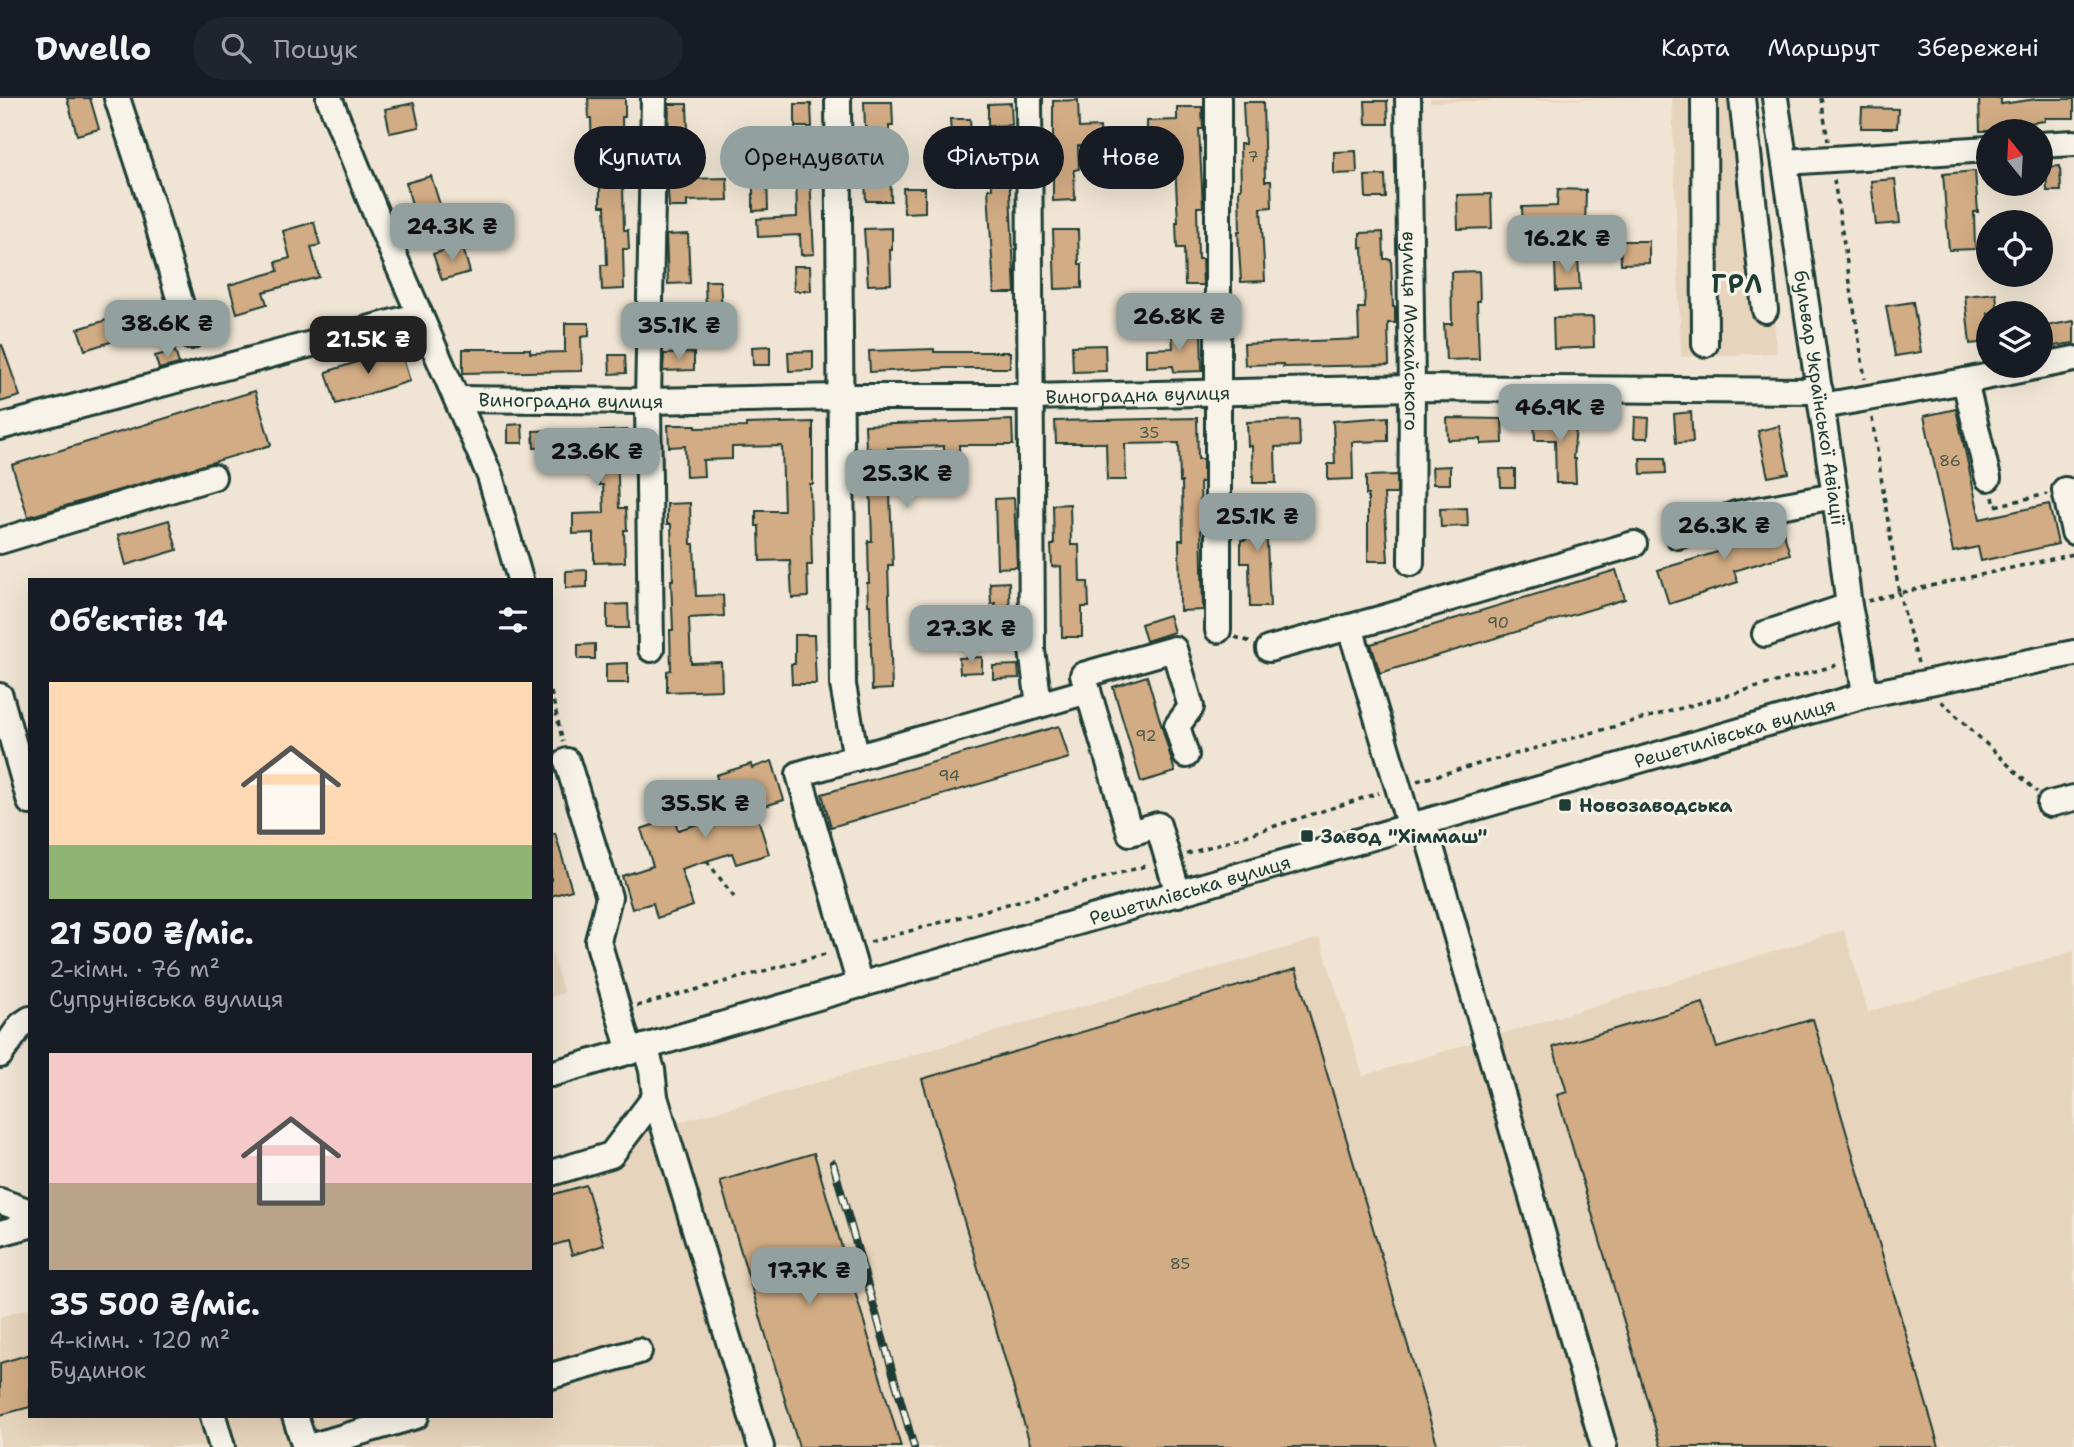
<!DOCTYPE html>
<html lang="uk">
<head>
<meta charset="utf-8">
<style>
  body { margin:0; font-family:"Shantell Sans",sans-serif; background:#20242c; color:#f1f3f6; height:100vh; display:flex; flex-direction:column; font-size:26px; white-space:nowrap }
  * { box-sizing:border-box; margin:0 }
  p { font-size:23px; color:#9ea1a6 }
  .icon { flex:none; width:38px; height:38px; fill:none; stroke:currentColor; stroke-width:2; stroke-linecap:round; stroke-linejoin:round }
  .map { position:relative; flex:1; overflow:hidden }
  .sheet { position:absolute; left:28px; top:480px; width:525px; height:840px; display:flex; flex-direction:column; background:#171b24; border-radius:0px; box-shadow:0 7px 28px #0002 }
  .sheet>* { flex:none }
  .hud { position:absolute; left:574px; top:28px; width:665px; height:63px; display:flex; gap:14px }
  .needle { width:46px; rotate:342deg }
  .tools { position:absolute; left:1976px; top:21px; display:grid; gap:14px }
  .tools a { display:grid; place-items:center; width:77px; height:77px; border-radius:50%; background:#171b24; box-shadow:0 7px 28px #0002; font-size:35px }
  .price { position:absolute; translate:-50% -60px; padding:0 16px; border-radius:14px; background:#92a19f; color:#111; font-size:23px; line-height:46px; filter:drop-shadow(0 2px 4px #0008) }
  .price::after { content:''; position:absolute; left:50%; top:42px; width:21px; height:16px; margin-left:-10px; background:inherit; clip-path:polygon(0 0,100% 0,50% 100%) }
  .price.selected { background:#222; color:#fff }
  ul { padding:0; list-style:none }
  li { display:grid; align-content:center; gap:14px; height:371px; padding:0 21px }
  li span { display:grid; place-items:center; height:217px; border-radius:0px; color:#555 }
  li>.icon { margin-inline-start:auto }
  span .icon { width:126px; height:126px; fill:#fffc; stroke-width:1 }
  li b { font-size:30px }
  h2 { display:flex; justify-content:space-between; align-items:center; height:84px; padding:0 21px; font-size:30px }
  .tag { padding:0 24px; border-radius:32px; background:#171b24; box-shadow:0 7px 28px #0002; font-size:24px; line-height:63px }
  .tag.selected { background:#92a19f; color:#111 }
  header { display:flex; align-items:center; gap:42px; box-sizing:border-box; height:98px; padding:0 35px; background:#171b24; border-bottom:2px solid #363941 }
  header strong { font-size:33px }
  nav { display:flex; gap:38px; margin-inline-start:auto; font-size:24px }
  .search { width:490px; height:63px; background:#20242c; display:flex; align-items:center; gap:18px; box-sizing:border-box; padding:0 24px; border-radius:38px; color:#9ea1a6; font-size:26px }
  .map>svg:first-child { display:block }
  .built { fill:#e7d4bc }
  .building { fill:#d2ac84; stroke:#1f3d34; stroke-width:2 }
  .lines { fill:none; stroke-linecap:round; stroke-linejoin:round }
  .minor-casing { stroke:#1f3d34; stroke-width:30 }
  .path { stroke:#1f3d34; stroke-width:3.5; stroke-dasharray:5 5; stroke-linecap:butt }
  .minor { stroke:#f7f3e8; stroke-width:24 }
  .rail-casing { stroke:#1f3d34; stroke-width:8 }
  .rail { stroke:#f7f3e8; stroke-width:5; stroke-dasharray:16; stroke-linecap:butt }
  .poi-dot { fill:#1f3d34; stroke:#f7f3e8; stroke-width:2.5 }
  .labels { text-anchor:middle; dominant-baseline:central; stroke-width:6; stroke-linejoin:round; paint-order:stroke }
  .number-label { font-size:16px; fill:#4c5948 }
  .street-label { font-size:19px; fill:#1f3d34; stroke:#f7f3e8 }
  .poi-label { font-size:19px; font-weight:bold; fill:#1f3d34; stroke:#f7f3e8; text-anchor:start }
  .district-label { font-size:26px; font-weight:bold; letter-spacing:2px; fill:#1f3d34; stroke:#f7f3e8 }
</style>
</head>
<body>
<header>
<strong>Dwello</strong>
<div class="search"><svg class="icon" aria-label="search" viewBox="0 0 24 24"><circle cx="10" cy="10" r="6"/><path d="M15 15l6 6"/></svg>Пошук</div>
<nav><a>Карта</a><a>Маршрут</a><a>Збережені</a></nav>
</header>
<div class="map">
<svg width="2074" height="1349" viewBox="0 0 2074 1349">
  <rect width="100%" height="100%" fill="#f0e5d4"/>
  <filter id="ink" filterUnits="userSpaceOnUse"><feTurbulence type="fractalNoise" baseFrequency=".0143" numOctaves="2"/><feDisplacementMap in="SourceGraphic" scale="14" xChannelSelector="R" yChannelSelector="G"/><feConvolveMatrix kernelMatrix="1 2 1 2 8 2 1 2 1" color-interpolation-filters="sRGB"/></filter>
  <g filter="url(#ink)">
    <g class="built">
      <polygon points="1430,0 1642,0 1430,4"/>
      <polygon points="1672,0 1752,0 1777,255 1681,259"/>
      <polygon points="1844,832 1868,914 2074,853 2074,1349 0,1349 0,1219 30,1210 30,1318 551,1318 551,1061 1320,840 1363,978"/>
      <polygon points="551,853 564,895 551,899"/>
    </g>
    <g class="building">
      <polygon points="67,0 90,0 99,31 77,37"/>
      <polygon points="588,0 625,0 625,19 622,19 623,61 592,62 591,20 589,20"/>
      <polygon points="1979,0 2001,0 2001,6 2037,1 2074,1 2074,20 2045,20 2045,23 2002,28 2002,33 1980,33"/>
      <polygon points="1078,2 1079,30 1100,29 1101,48 1078,48 1079,71 1074,72 1075,102 1053,103 1053,3"/>
      <polygon points="1365,3 1387,3 1388,26 1366,26"/>
      <polygon points="864,4 892,4 893,28 889,28 891,103 866,103 865,84 869,84 867,29 865,29"/>
      <polygon points="1243,4 1263,4 1265,83 1271,83 1272,109 1261,110 1265,183 1241,184 1238,133 1240,133 1239,91 1241,91 1240,46 1245,46"/>
      <polygon points="414,5 419,29 390,35 385,11"/>
      <polygon points="1011,5 1012,27 988,28 988,6"/>
      <polygon points="669,6 687,6 688,32 685,32 686,81 727,80 728,102 687,103 687,109 669,109 667,77"/>
      <polygon points="795,6 811,6 812,29 795,29"/>
      <polygon points="1177,9 1202,9 1203,31 1199,31 1203,109 1197,109 1198,161 1202,161 1203,187 1185,187 1184,150 1177,150 1176,124 1178,124 1174,46 1147,47 1147,23 1177,22"/>
      <polygon points="1862,10 1898,11 1897,30 1861,30"/>
      <polygon points="950,21 970,21 971,37 951,37"/>
      <polygon points="808,39 814,156 801,157 800,137 758,139 757,121 797,119 796,77 767,77 768,112 753,113 753,62 792,60 791,40"/>
      <polygon points="1356,53 1357,75 1334,76 1334,54"/>
      <polygon points="1012,59 1012,74 1009,74 1015,195 994,195 988,91 992,91 991,60"/>
      <polygon points="2060,68 2061,93 2047,93 2046,69"/>
      <polygon points="1975,73 1978,114 1974,114 1975,151 1949,152 1943,76"/>
      <polygon points="1385,77 1386,100 1366,100 1365,78"/>
      <polygon points="431,78 442,113 416,121 406,85"/>
      <polygon points="1895,81 1900,125 1876,127 1871,83"/>
      <polygon points="600,88 623,88 624,132 628,132 629,151 623,151 624,191 602,192 601,167 607,167 605,108 600,108"/>
      <polygon points="903,90 925,90 925,114 904,115"/>
      <polygon points="1558,91 1586,92 1585,130 1540,128 1540,132 1523,133 1522,109 1557,108"/>
      <polygon points="1491,96 1492,130 1458,131 1457,97"/>
      <polygon points="314,124 320,147 311,149 319,179 263,194 267,206 237,215 229,187 278,173 276,164 290,160 283,133"/>
      <polygon points="892,130 892,152 890,152 891,186 868,187 864,131"/>
      <polygon points="1053,132 1078,132 1079,166 1082,166 1082,190 1055,191"/>
      <polygon points="1383,134 1384,161 1391,161 1393,209 1395,209 1395,225 1388,225 1389,267 1283,269 1283,266 1245,267 1244,246 1359,241 1358,210 1365,210 1363,150 1360,150 1360,135"/>
      <polygon points="688,136 690,185 668,186 666,137"/>
      <polygon points="1620,143 1649,143 1649,165 1621,166"/>
      <polygon points="462,147 470,174 442,182 433,156"/>
      <polygon points="1578,161 1580,192 1556,193 1555,162"/>
      <polygon points="793,168 810,168 811,193 794,193"/>
      <polygon points="1479,173 1480,203 1477,203 1479,261 1446,262 1444,226 1452,226 1451,174"/>
      <polygon points="705,183 720,183 723,226 675,228 675,214 706,213"/>
      <polygon points="1996,195 1998,215 1988,215 1988,244 1970,246 1965,198"/>
      <polygon points="1913,204 1921,254 1895,258 1886,208"/>
      <polygon points="132,214 139,235 85,252 78,231"/>
      <polygon points="1593,219 1594,249 1554,251 1553,220"/>
      <polygon points="2074,223 2074,245 2040,250 2040,229"/>
      <polygon points="565,225 589,225 589,238 581,239 582,273 463,275 463,251 530,251 530,255 565,254"/>
      <polygon points="1201,232 1202,273 1174,274 1173,268 1146,269 1146,251 1173,250 1172,233"/>
      <polygon points="2,247 20,298 0,304 0,248"/>
      <polygon points="1105,247 1106,273 1073,274 1072,248"/>
      <polygon points="770,248 770,267 753,267 752,249"/>
      <polygon points="400,250 410,283 336,306 326,274"/>
      <polygon points="934,251 934,254 1010,254 1010,270 946,270 870,274 869,253"/>
      <polygon points="175,253 179,266 159,271 155,258"/>
      <polygon points="813,253 813,272 789,273 788,254"/>
      <polygon points="694,255 694,272 663,273 664,256"/>
      <polygon points="609,257 625,257 626,275 610,276"/>
      <polygon points="255,293 271,347 28,419 12,367"/>
      <polygon points="1956,311 1980,421 2049,406 2058,446 1981,463 1978,449 1953,454 1924,318"/>
      <polygon points="1691,314 1693,344 1676,345 1674,316"/>
      <polygon points="1558,316 1577,318 1573,361 1575,361 1576,385 1556,385 1555,342 1535,342 1534,322 1557,321"/>
      <polygon points="1388,319 1388,343 1352,344 1353,381 1328,382 1328,366 1335,366 1333,323"/>
      <polygon points="1635,319 1649,320 1648,340 1634,340"/>
      <polygon points="1197,320 1198,361 1203,361 1203,384 1200,384 1203,512 1180,513 1179,442 1183,442 1182,384 1180,384 1179,345 1125,346 1126,382 1107,382 1106,345 1056,345 1055,323"/>
      <polygon points="1447,320 1502,321 1503,345 1481,346 1481,341 1448,342"/>
      <polygon points="1012,322 1013,347 959,347 960,376 944,377 944,348 888,350 893,467 888,467 892,591 872,592 870,507 868,507 867,485 869,485 868,443 872,443 869,350 866,351 865,327"/>
      <polygon points="1299,322 1300,348 1275,349 1276,385 1253,385 1252,348 1248,348 1247,324"/>
      <polygon points="813,324 813,386 810,386 812,467 807,467 808,499 792,500 790,462 760,463 759,428 756,428 756,413 784,413 782,348 732,349 732,361 703,362 704,378 686,379 685,348 669,349 668,327 696,327 696,330 746,329 746,326"/>
      <polygon points="522,326 523,345 508,345 508,327"/>
      <polygon points="1779,328 1789,375 1768,379 1758,333"/>
      <polygon points="556,332 557,335 628,332 628,351 617,351 619,410 626,410 627,432 624,432 625,464 594,465 594,435 573,436 573,416 604,415 603,387 599,387 598,354 565,355 565,349 534,350 533,333"/>
      <polygon points="1640,360 1665,360 1666,375 1641,376"/>
      <polygon points="1450,368 1450,386 1433,386 1432,369"/>
      <polygon points="1500,371 1515,371 1515,389 1501,389"/>
      <polygon points="1397,377 1397,396 1384,396 1388,463 1368,463 1368,397 1366,397 1366,378"/>
      <polygon points="1014,400 1017,469 997,470 995,401"/>
      <polygon points="1265,402 1270,509 1250,509 1249,465 1241,465 1241,442 1246,442 1244,403"/>
      <polygon points="690,405 691,446 694,446 696,498 723,497 724,518 689,520 691,565 721,564 722,592 667,594 667,573 671,572 670,532 673,532 671,482 673,482 671,426 667,426 667,406"/>
      <polygon points="1070,406 1071,447 1079,447 1080,484 1088,484 1089,509 1082,509 1082,539 1062,539 1061,468 1052,469 1051,447 1054,447 1053,407"/>
      <polygon points="1467,410 1468,428 1441,429 1440,411"/>
      <polygon points="169,422 177,452 126,467 118,437"/>
      <polygon points="1780,423 1790,456 1734,473 1738,484 1669,506 1658,472 1724,452 1721,442 1745,434 1744,430"/>
      <polygon points="587,472 587,489 566,490 566,473"/>
      <polygon points="1616,472 1625,501 1380,575 1371,546"/>
      <polygon points="1009,484 1010,525 1017,525 1017,540 996,541 995,505 991,506 990,485"/>
      <polygon points="628,506 629,530 607,530 607,507"/>
      <polygon points="1169,517 1174,534 1146,543 1141,526"/>
      <polygon points="795,537 814,537 816,586 792,586 791,566 795,566"/>
      <polygon points="595,546 595,561 578,561 578,547"/>
      <polygon points="982,559 982,574 960,575 959,560"/>
      <polygon points="628,565 628,585 606,585 606,566"/>
      <polygon points="1018,567 1019,580 993,581 993,568"/>
      <polygon points="1147,578 1175,674 1141,684 1113,589"/>
      <polygon points="1059,628 1069,660 831,729 822,696"/>
      <polygon points="772,663 784,702 755,711 769,756 736,766 732,755 681,771 693,808 657,820 653,805 632,811 622,778 653,768 641,731 674,720 678,732 728,717 716,677 751,666 752,670"/>
      <polygon points="555,735 572,792 551,798 551,736"/>
      <polygon points="1296,871 1438,1349 1031,1349 922,981"/>
      <polygon points="1703,905 1717,950 1813,921 1939,1349 1661,1349 1557,997 1567,994 1553,949"/>
      <polygon points="814,1055 901,1349 799,1349 720,1083"/>
      <polygon points="586,1087 604,1147 572,1157 568,1143 551,1148 551,1097"/>
      <polygon points="30,1256 30,1309 0,1317 0,1265"/>
    </g>
    <g class="lines">
      <defs>
        <g id="minor">
          <polyline points="117,0 153,110 190,238"/>
          <polyline points="329,0 378,121 490,378 520,481"/>
          <polyline points="838,0 843,587 856,660"/>
          <polyline points="1029,0 1032,552 1039,607"/>
          <polyline points="1218,0 1218,532"/>
          <path id="s1" d="M1408 0 1412 290 1411 465"/>
          <polyline points="1704,0 1705,246"/>
          <polyline points="1742,0 1765,212"/>
          <path id="s2" d="M1775 0 1835 398 1849 508 1860 561 1865 597"/>
          <polyline points="2040,47 2074,45"/>
          <polyline points="1785,64 1988,51"/>
          <polyline points="1965,283 1988,380"/>
          <path id="s3" d="M457 301 648 303 840 299H1031L1412 290 1820 293"/>
          <polyline points="1822,308 1965,283 2074,261"/>
          <polyline points="0,329 420,217"/>
          <polyline points="2065,392 2074,434"/>
          <polyline points="1678,438 1736,416 1835,398"/>
          <polyline points="0,443 213,379"/>
          <polyline points="1350,529 1410,729"/>
          <polyline points="1765,536 1849,508"/>
          <polyline points="651,551 648,303 654,0"/>
          <polyline points="1269,551 1383,520 1634,446"/>
          <polyline points="1088,593 1083,577 1174,551 1191,609 1177,628 1186,657"/>
          <polyline points="0,598 30,704"/>
          <polyline points="567,663 609,799 598,843 630,954"/>
          <polyline points="2050,706 2074,700"/>
          <polyline points="1424,725 1604,1349"/>
          <polyline points="860,887 799,676 1088,593 1130,735 1158,727 1178,796"/>
          <polyline points="0,957 21,927 30,921"/>
          <path id="s4" d="M551 976 1865 597 2074 555"/>
          <polyline points="655,999 761,1349"/>
          <polyline points="551,1075 611,1057 655,999 652,972 645,949"/>
          <polyline points="0,1103 30,1114"/>
          <polyline points="0,1135 30,1127"/>
          <polyline points="551,1278 639,1253"/>
          <polyline points="213,1318 222,1349"/>
          <polyline points="295,1318 305,1349"/>
          <polyline points="309,1349 416,1318"/>
        </g>
      </defs>
      <use href="#minor" class="minor-casing"/>
      <g class="path">
        <polyline points="1821,0 1828,43"/>
        <polyline points="1834,82 1865,281"/>
        <polyline points="1872,320 1899,495 2074,456"/>
        <polyline points="1993,399 1995,408 2047,396"/>
        <polyline points="1868,503 1899,495 1918,565"/>
        <polyline points="1235,539 1251,544"/>
        <polyline points="551,594 563,644"/>
        <polyline points="1941,603 2037,694"/>
        <polyline points="1417,683 1841,566"/>
        <polyline points="1187,756 1379,695"/>
        <polyline points="707,763 737,803"/>
        <polyline points="870,844 1149,767"/>
        <polyline points="637,908 829,855"/>
      </g>
      <use href="#minor" class="minor"/>
      <defs>
        <polyline id="rail" points="833,1065 914,1349"/>
      </defs>
      <use href="#rail" class="rail-casing"/>
      <use href="#rail" class="rail"/>
    </g>
  </g>
  <g class="poi-dot">
    <rect x="1558" y="700" width="14" height="14" rx="3.5"/>
    <rect x="1300" y="731" width="14" height="14" rx="3.5"/>
  </g>
  <g class="labels">
    <g class="number-label">
      <text x="1253" y="58">7</text>
      <text x="1149" y="334">35</text>
      <text x="1950" y="362">86</text>
      <text x="1498" y="524">90</text>
      <text x="1146" y="637">92</text>
      <text x="949" y="677">94</text>
      <text x="1180" y="1165">85</text>
    </g>
    <g class="street-label">
      <text stroke="none"><textPath href="#s1" startOffset="233">вулиця Можайського</textPath></text>
      <text stroke="none"><textPath href="#s3" startOffset="681">Виноградна вулиця</textPath></text>
      <text stroke="none"><textPath href="#s2" startOffset="303">бульвар Української Авіації</textPath></text>
      <text stroke="none"><textPath href="#s3" startOffset="114">Виноградна вулиця</textPath></text>
      <text stroke="none"><textPath href="#s4" startOffset="1232">Решетилівська вулиця</textPath></text>
      <text stroke="none"><textPath href="#s4" startOffset="665">Решетилівська вулиця</textPath></text>
    </g>
    <g class="poi-label">
      <text x="1579" y="707">Новозаводська</text>
      <text x="1321" y="738">Завод "Хіммаш"</text>
    </g>
    <g class="district-label">
      <text x="1738" y="185">ГРЛ</text>
    </g>
  </g>
</svg>
<div class="tools">
<a><svg class="needle" viewBox="-14 -14 28 28"><path d="M0-13l5 13h-10z" fill="#e53935"/><path d="M0 13l5-13h-10z" fill="#9ea1a6"/></svg></a>
<a><svg class="icon" aria-label="locate" viewBox="0 0 24 24"><circle cx="12" cy="12" r="6"/><path d="M12 2v4M12 18v4M2 12h4M18 12h4"/></svg></a>
<a><svg class="icon" aria-label="layers" viewBox="0 0 24 24"><path d="M12 4l9 5-9 5-9-5zM3 14l9 5 9-5"/></svg></a>
</div>
<b class="price" style="left:452px;top:165px">24.3K ₴</b>
<b class="price" style="left:1567px;top:177px">16.2K ₴</b>
<b class="price" style="left:1179px;top:255px">26.8K ₴</b>
<b class="price" style="left:167px;top:262px">38.6K ₴</b>
<b class="price" style="left:679px;top:264px">35.1K ₴</b>
<b class="price selected" style="left:368px;top:278px">21.5K ₴</b>
<b class="price" style="left:1560px;top:346px">46.9K ₴</b>
<b class="price" style="left:597px;top:390px">23.6K ₴</b>
<b class="price" style="left:907px;top:412px">25.3K ₴</b>
<b class="price" style="left:1257px;top:455px">25.1K ₴</b>
<b class="price" style="left:1724px;top:464px">26.3K ₴</b>
<b class="price" style="left:971px;top:567px">27.3K ₴</b>
<b class="price" style="left:705px;top:742px">35.5K ₴</b>
<b class="price" style="left:809px;top:1209px">17.7K ₴</b>
<div class="hud">
<a class="tag">Купити</a>
<a class="tag selected">Орендувати</a>
<a class="tag">Фільтри</a>
<a class="tag">Нове</a>
</div>
<section class="sheet">
<h2>Об’єктів: 14<svg class="icon" aria-label="filters" viewBox="0 0 24 24"><path d="M4 7h16M4 17h16"/><circle cx="9" cy="7" r="2"/><circle cx="15" cy="17" r="2"/></svg></h2>
<ul>
<li><span style="background:linear-gradient(#ffd9b3 75%,#8fb573 0)"><svg class="icon" aria-label="home" viewBox="0 0 24 24"><path d="M3 11l9-7 9 7M6 9v11h12V9"/></svg></span><div><b>21 500 ₴/міс.</b><p>2-кімн. · 76 m²</p><p>Супрунівська вулиця</p></div></li>
<li><span style="background:linear-gradient(#f6c9c9 60%,#b9a48a 0)"><svg class="icon" aria-label="home" viewBox="0 0 24 24"><path d="M3 11l9-7 9 7M6 9v11h12V9"/></svg></span><div><b>35 500 ₴/міс.</b><p>4-кімн. · 120 m²</p><p>Будинок</p></div></li>
</ul>
</section>
</div>
</body>
</html>
